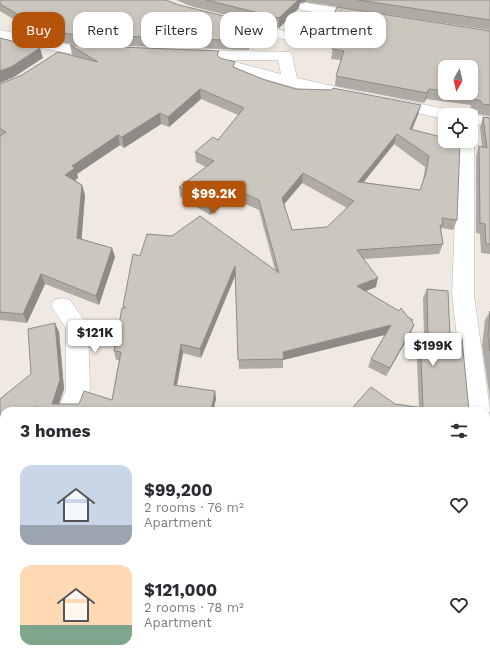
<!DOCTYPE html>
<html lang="en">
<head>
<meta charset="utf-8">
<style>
  body { margin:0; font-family:"Work Sans",sans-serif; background:#f7f7f7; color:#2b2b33; height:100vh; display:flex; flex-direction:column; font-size:15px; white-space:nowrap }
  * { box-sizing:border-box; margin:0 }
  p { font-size:13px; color:#7c7c81 }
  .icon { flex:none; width:22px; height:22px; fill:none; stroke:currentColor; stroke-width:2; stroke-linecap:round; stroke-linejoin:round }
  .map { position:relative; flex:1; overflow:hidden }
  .sheet { position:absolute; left:0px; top:407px; width:490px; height:256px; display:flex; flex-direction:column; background:#fff; border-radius:12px 12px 0 0; box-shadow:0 2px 6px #0003 }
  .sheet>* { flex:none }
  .guide { position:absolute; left:12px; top:12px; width:466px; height:36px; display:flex; gap:8px }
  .needle { width:26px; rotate:188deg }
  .controls { position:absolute; left:438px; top:60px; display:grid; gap:8px }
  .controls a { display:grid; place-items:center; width:40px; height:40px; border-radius:8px; background:#fff; box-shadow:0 2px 6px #0003; font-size:20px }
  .price { position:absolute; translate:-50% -34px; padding:0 9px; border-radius:4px; background:#fff; color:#222; font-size:13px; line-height:26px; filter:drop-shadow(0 1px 2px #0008) }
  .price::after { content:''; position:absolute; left:50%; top:24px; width:12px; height:9px; margin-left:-6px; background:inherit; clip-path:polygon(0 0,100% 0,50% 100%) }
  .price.active { background:#b45309; color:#fff }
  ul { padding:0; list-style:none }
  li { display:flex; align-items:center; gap:12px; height:100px; padding:0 20px }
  li span { display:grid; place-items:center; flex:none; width:112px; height:80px; border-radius:12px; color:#555 }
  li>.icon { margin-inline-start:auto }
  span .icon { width:48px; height:48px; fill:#fffc; stroke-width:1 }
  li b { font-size:17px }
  h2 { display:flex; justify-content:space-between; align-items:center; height:48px; padding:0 20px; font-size:17px }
  .chip { padding:0 14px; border-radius:12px; background:#fff; box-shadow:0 2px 6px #0003; font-size:14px; line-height:36px }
  .chip.active { background:#b45309; color:#fff }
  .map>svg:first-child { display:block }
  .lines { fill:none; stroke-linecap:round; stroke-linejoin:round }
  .minor-casing { stroke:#b4b7c1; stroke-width:1 }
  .minor { fill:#fff; fill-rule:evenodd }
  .wall { fill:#afaba4; fill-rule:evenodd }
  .shaded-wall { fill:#8e8b86 }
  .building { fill:#cbc7bf; stroke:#8e8b86; fill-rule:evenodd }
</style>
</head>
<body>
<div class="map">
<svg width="490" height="663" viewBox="0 0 490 663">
  <rect width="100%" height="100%" fill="#efe9e1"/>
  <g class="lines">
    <defs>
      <g id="minor">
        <polygon points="306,3 364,12 369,13 371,16 369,19 364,20 301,10 299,7 301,4"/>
        <polygon points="228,17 297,34 299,37 297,40 292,41 223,24 221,21 223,18"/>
        <path d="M0 30 70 45 106 47 108 50 106 53C78 60 29 44 0 38Z"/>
        <path d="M189 50 290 52 292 55 297 78 364 93 366 96 364 99 358 101 315 93 221 67 219 64 221 61 225 60 184 57 182 54 184 51ZM227 60H278L281 74 231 61Z"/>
        <polygon points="391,98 451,110 457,112 459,115 445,115 445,119 385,106 383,103 385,100"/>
        <polygon points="471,114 490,117 490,127 471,124 471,115 467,115"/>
        <polygon points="471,137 474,141 474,295 490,411 486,419 486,411 466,411 452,295 458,141 471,141"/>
        <polygon points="62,298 70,300 88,326 90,389 82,411 58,411 66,389 66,328 51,306 54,300"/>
        <polygon points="486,434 490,436 490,476 486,475"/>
        <polygon points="0,444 4,445 4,469 0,468"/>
        <rect x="486" y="517" width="4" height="28"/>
      </g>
    </defs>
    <use href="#minor" class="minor-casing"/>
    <use href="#minor" class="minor"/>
  </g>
  <g class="wall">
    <polygon points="0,0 257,34 248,50 70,44 44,38 0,11"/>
    <polygon points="176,0 490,0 490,30 305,2 300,3 298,9 279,28 190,6"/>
    <path d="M332 19 490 31V116L478 114V110L470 109 471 105 426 99 424 103 335 86 336 76 341 60 331 59 336 30 330 29ZM445 67 471 93H445Z"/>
    <path d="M70 45 219 57 220 58 236 68 265 80 296 89 418 115 412 130 445 138 457 220 453 230 442 228 441 230 443 244 439 254 364 259 376 287 366 291 412 322 414 325 410 334 386 376 368 367 371 359 385 335 283 360V368L239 369 235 276 201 358 183 353 177 386 215 391 216 399 213 411H4V430L0 426V399L31 374 59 332 64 389 59 404H79L112 400 119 360H116L114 351 123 308V306L140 256 275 270 259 210 232 198 210 215 180 197 179 187 206 167 196 162 195 152 218 140 238 115 201 99 169 127 161 124 124 148 120 145 77 174 78 178 75 180 82 185 85 195 81 239 112 248 115 257 99 305 45 284 27 323 0 320V84L74 56 72 55ZM394 144 425 167 423 182 420 190 363 182ZM302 183 347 208 327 227 292 230 284 204Z"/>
    <polygon points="483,117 490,118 490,254 481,253 480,234 476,233 476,156 479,146 482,147 480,127"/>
    <polygon points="427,289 450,336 469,411 351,411 352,408 395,404 419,407 416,342 420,333 424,338 423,298"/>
    <polygon points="490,311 490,400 482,345 485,320"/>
    <polygon points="486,459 490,460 490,486 486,485"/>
    <rect x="306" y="659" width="48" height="4"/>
    <polygon points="403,659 486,659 490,663 404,663"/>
  </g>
  <g class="shaded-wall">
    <polygon points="298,0 306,0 305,2 300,3 298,9 279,28 279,18"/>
    <polygon points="257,24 257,34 248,50 248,41"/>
    <polygon points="40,48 43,58 14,77 0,83 0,71"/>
    <polygon points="200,89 201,99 169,127 168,117"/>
    <polygon points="429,89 426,99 424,103 427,93"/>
    <polygon points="421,105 418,115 407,139 410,129"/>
    <polygon points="160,113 161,124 124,148 122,137"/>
    <polygon points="397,134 394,144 356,192 358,182"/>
    <polygon points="118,135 120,145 77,174 78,178 68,185 65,175 72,166"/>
    <polygon points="303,173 302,183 281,208 282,198"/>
    <polygon points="82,185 85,195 81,247 77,238"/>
    <polygon points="232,188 232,198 210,215 209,205"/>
    <polygon points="112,248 115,257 99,305 96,296"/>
    <polygon points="235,266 235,276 201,358 200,349"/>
    <polygon points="41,274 45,284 27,323 23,314"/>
    <polygon points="378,278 376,287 355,295 357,286"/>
    <polygon points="55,323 59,332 64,389 57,410 52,404"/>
    <polygon points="391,325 388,334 283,360 283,352"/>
    <polygon points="414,325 410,334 386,376 390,368"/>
    <polygon points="181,344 183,353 175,394 174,385"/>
    <polygon points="215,391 216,399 213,411 211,411"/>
    <polygon points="34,407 37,411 29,411"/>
    <polygon points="4,598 4,609 1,612 0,611 0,602"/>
  </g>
  <g class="building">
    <polygon points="0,0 166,0 179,5 257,24 248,41 68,34 41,28 0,4"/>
    <polygon points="206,0 298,0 279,18"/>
    <polygon points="358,0 490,0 490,20"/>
    <polygon points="337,7 490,31 490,105 482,104 481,101 474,99 474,95 461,93 471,93 471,67 445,67 445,91 429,89 427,93 336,76 344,51 332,49 338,20 332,19"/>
    <polygon points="0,38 40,48 11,67 0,71"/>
    <path d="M70 45 219 51 217 55 220 58 235 62 233 67 265 80 296 89 332 90 333 88 421 105 410 129 445 138V141H460L457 220 442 218 443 225H440L443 244 357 250 378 278 357 286 399 311 401 308 408 317 413 320H411L414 325 390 368 371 359 391 325 283 352 284 359 238 360 235 266 200 349 181 344 174 385 215 391 211 411H69L34 407 29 411H4V428L0 424V399L31 374 28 329 55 323 60 380 52 404H79L84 391 112 400 121 352 114 351 122 308H126L123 306 133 254 140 256 147 234 172 236 200 216 279 273 259 200 232 188 209 205 179 187 214 161 195 152 213 137 218 140 244 108 200 89 168 117 160 113 122 137 118 135 72 166 75 168 65 175 82 185 77 238 112 248 96 296 41 274 23 314 0 312V136L6 132 0 129V84L22 75 58 52 98 62ZM397 134 429 156 426 173 420 190 358 182ZM303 173 354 201 327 227 292 230 282 198Z"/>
    <polygon points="483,117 490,118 490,244 486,244 485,224 480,223 479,146 487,148"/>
    <polygon points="427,289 448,291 450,336 462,339 469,411 355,411 352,408 371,387 395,404 423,408 420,333 428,344"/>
    <polygon points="490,311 490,351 488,336"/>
    <polygon points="486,459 490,460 490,478 486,478"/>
    <polygon points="0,522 4,526 4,598 0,602"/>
    <polygon points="490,589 490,663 410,663 409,659 486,659 486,590"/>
    <polygon points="136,659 221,659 227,663 134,663"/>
    <rect x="308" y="659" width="46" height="4"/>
  </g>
</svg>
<div class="controls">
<a><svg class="needle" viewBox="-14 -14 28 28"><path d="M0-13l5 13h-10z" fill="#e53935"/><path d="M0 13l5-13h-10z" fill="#7c7c81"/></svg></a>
<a><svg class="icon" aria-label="locate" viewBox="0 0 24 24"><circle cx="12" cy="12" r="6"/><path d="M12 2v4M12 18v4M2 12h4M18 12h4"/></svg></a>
</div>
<b class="price active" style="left:214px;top:215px">$99.2K</b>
<b class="price" style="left:95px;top:354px">$121K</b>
<b class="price" style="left:433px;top:367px">$199K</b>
<div class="guide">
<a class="chip active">Buy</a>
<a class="chip">Rent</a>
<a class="chip">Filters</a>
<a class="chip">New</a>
<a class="chip">Apartment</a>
</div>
<section class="sheet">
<h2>3 homes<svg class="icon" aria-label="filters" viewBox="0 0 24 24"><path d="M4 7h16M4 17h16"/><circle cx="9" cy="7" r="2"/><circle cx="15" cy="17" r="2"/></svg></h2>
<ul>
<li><span style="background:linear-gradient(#c9d6e8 75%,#9aa5b1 0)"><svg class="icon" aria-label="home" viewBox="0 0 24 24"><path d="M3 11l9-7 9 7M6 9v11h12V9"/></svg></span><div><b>$99,200</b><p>2 rooms · 76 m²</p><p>Apartment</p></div><svg class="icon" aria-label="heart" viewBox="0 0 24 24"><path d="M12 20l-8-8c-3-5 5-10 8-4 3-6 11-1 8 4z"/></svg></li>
<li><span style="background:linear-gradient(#ffd9b3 75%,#7fa58c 0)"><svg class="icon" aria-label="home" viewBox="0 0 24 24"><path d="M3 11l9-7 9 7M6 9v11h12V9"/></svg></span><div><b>$121,000</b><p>2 rooms · 78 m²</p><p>Apartment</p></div><svg class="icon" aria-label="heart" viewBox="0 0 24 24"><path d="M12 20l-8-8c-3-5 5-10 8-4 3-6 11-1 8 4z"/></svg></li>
</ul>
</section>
</div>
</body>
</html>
